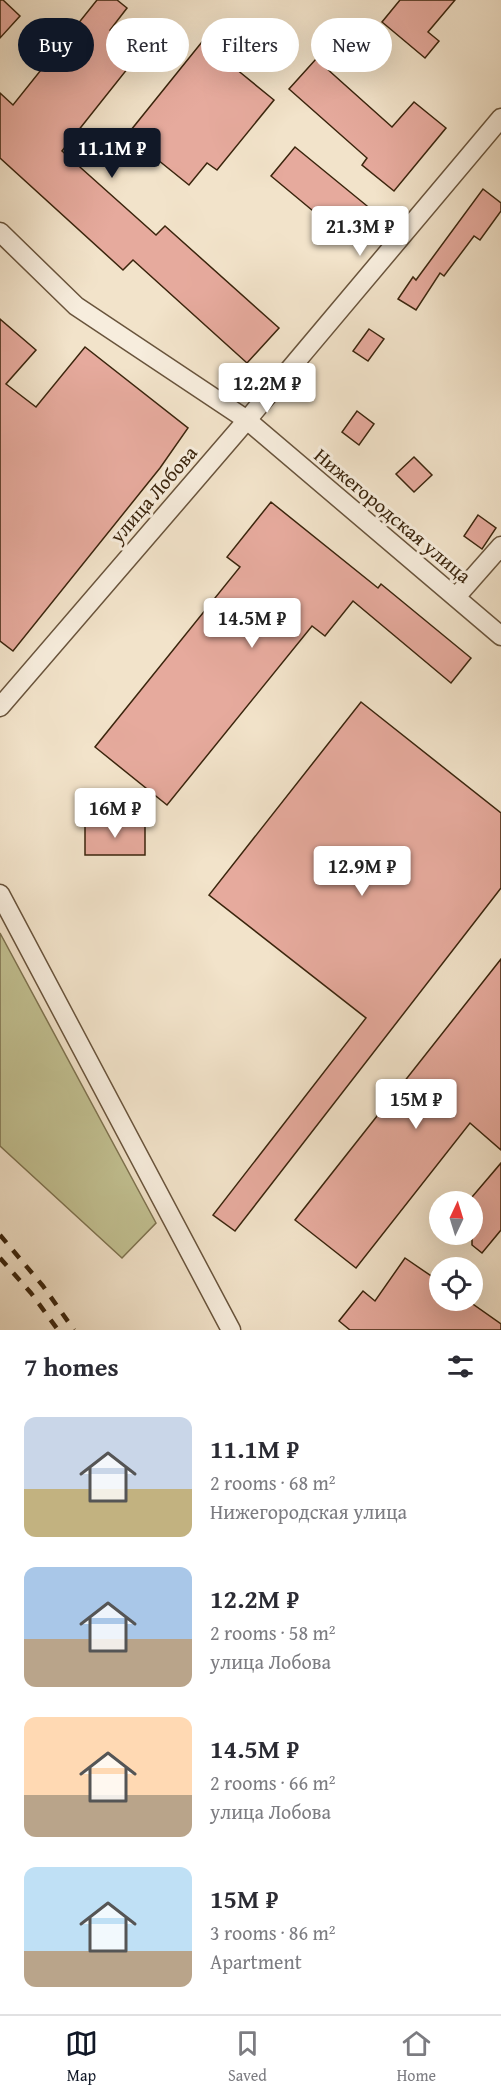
<!DOCTYPE html>
<html lang="en">
<head>
<meta charset="utf-8">
<style>
  body { margin:0; font-family:"Gentium Book Plus",serif; background:#f2f2f3; color:#2b2b33; height:100vh; display:flex; flex-direction:column; font-size:22px; white-space:nowrap }
  * { box-sizing:border-box; margin:0 }
  p { font-size:20px; color:#7c7c81 }
  .icon { flex:none; width:33px; height:33px; fill:none; stroke:currentColor; stroke-width:2; stroke-linecap:round; stroke-linejoin:round }
  .map { position:relative; height:1330px; overflow:hidden }
  .drawer { display:flex; flex-direction:column; background:#fff; flex:1 }
  .drawer>* { flex:none }
  .guide { position:absolute; left:18px; top:18px; width:465px; height:54px; display:flex; gap:12px }
  .needle { width:39px; rotate:4deg }
  .tools { position:absolute; left:429px; top:1191px; display:grid; gap:12px }
  .tools a { display:grid; place-items:center; width:54px; height:54px; border-radius:50%; background:#fff; box-shadow:0 6px 24px #0002; font-size:30px }
  .price { position:absolute; translate:-50% -51px; padding:0 14px; border-radius:6px; background:#fff; color:#222; font-size:20px; line-height:39px; filter:drop-shadow(0 2px 3px #0008) }
  .price::after { content:''; position:absolute; left:50%; top:36px; width:18px; height:14px; margin-left:-9px; background:inherit; clip-path:polygon(0 0,100% 0,50% 100%) }
  .price.on { background:#111827; color:#fff }
  ul { padding:0; list-style:none }
  li { display:flex; align-items:center; gap:18px; height:150px; padding:0 24px }
  li span { display:grid; place-items:center; flex:none; width:168px; height:120px; border-radius:12px; color:#555 }
  li>.icon { margin-inline-start:auto }
  span .icon { width:72px; height:72px; fill:#fffc; stroke-width:1 }
  li b { font-size:26px }
  h2 { display:flex; justify-content:space-between; align-items:center; height:72px; padding:0 24px; font-size:26px }
  .tag { padding:0 21px; border-radius:27px; background:#fff; box-shadow:0 6px 24px #0002; font-size:21px; line-height:54px }
  .tag.on { background:#111827; color:#fff }
  .dock { display:flex; justify-content:space-around; align-items:center; height:84px; border-top:2px solid #e1e1e2; background:#fff; font-size:16px; color:#7c7c81 }
  .dock a { display:grid; justify-items:center; gap:3px }
  .dock .on { color:#111827 }
  .map>svg:first-child { display:block }
  .green { fill:#c2c192; stroke:#7e7350; stroke-width:1.5 }
  .building { fill:#e6aa9d; stroke:#3b250d; stroke-width:1.5 }
  .lines { fill:none; stroke-linecap:round; stroke-linejoin:round }
  .minor-casing { stroke:#69543c; stroke-width:21 }
  .minor { stroke:#f7eddd; stroke-width:18 }
  .rail { stroke:#3b250d; stroke-width:4.5; stroke-dasharray:10 10; stroke-linecap:butt }
  .labels { text-anchor:middle; dominant-baseline:central; stroke-width:6; stroke-linejoin:round; paint-order:stroke }
  .street-label { font-size:20px; fill:#3b250d; stroke:#f7eddd }
</style>
</head>
<body>
<div class="map">
<svg width="501" height="1330" viewBox="0 0 501 1330">
  <rect width="100%" height="100%" fill="#f2e3ca"/>
  <filter id="stains"><feTurbulence type="fractalNoise" baseFrequency=".00333" numOctaves="4"/><feColorMatrix values="0 0 0 0 .2 0 0 0 0 .09 0 0 0 0 .02 0 0 0 .5 -.17"/></filter>
  <radialGradient id="worn" r=".72"><stop offset=".6" stop-color="#630" stop-opacity="0"/><stop offset="1" stop-color="#630" stop-opacity=".3"/></radialGradient>
  <polygon class="green" points="0,933 156,1223 122,1258 0,1146"/>
  <g class="building">
    <polygon points="0,0 3,0 20,16 0,38"/>
    <polygon points="97,0 117,0 127,8 110,30 140,53 62,151 156,235 165,226 279,328 247,363 133,260 123,270 0,158 0,93 13,105"/>
    <polygon points="400,0 455,0 428,32 439,41 425,58 382,22"/>
    <polygon points="218,22 252,49 236,69 274,100 217,170 207,163 189,185 127,135"/>
    <polygon points="316,59 392,127 414,102 446,128 394,191 362,165 367,158 289,89"/>
    <polygon points="295,147 372,210 348,240 271,176"/>
    <polygon points="483,189 501,203 501,211 480,240 474,236 444,276 440,273 416,310 398,299 413,277 416,280"/>
    <polygon points="0,319 36,350 6,384 36,407 85,347 188,428 160,468 13,651 0,641"/>
    <polygon points="369,329 384,339 368,361 353,351"/>
    <polygon points="357,411 374,424 359,445 342,432"/>
    <polygon points="414,457 432,475 414,492 396,474"/>
    <polygon points="271,502 378,588 381,584 471,658 451,683 353,601 325,636 312,626 167,805 95,747 240,567 227,557"/>
    <polygon points="478,515 496,528 482,549 464,536"/>
    <polygon points="361,702 501,813 501,888 235,1231 213,1215 366,1018 209,895"/>
    <polygon points="145,823 145,855 85,855 85,824"/>
    <polygon points="501,959 501,1150 470,1123 356,1268 295,1220"/>
    <polygon points="501,1163 501,1230 482,1253 472,1245 472,1197"/>
    <polygon points="405,1258 440,1282 440,1300 467,1300 501,1324 501,1330 350,1330 339,1321 363,1291 375,1301"/>
  </g>
  <g class="lines">
    <defs>
      <g id="minor">
        <polyline points="0,232 76,306 247,420 501,636"/>
        <polyline points="456,597 501,546"/>
        <polyline points="0,707 247,420 501,118"/>
        <polyline points="0,894 231,1330"/>
      </g>
    </defs>
    <use href="#minor" class="minor-casing"/>
    <use href="#minor" class="minor"/>
    <g class="rail">
      <polyline points="0,1235 43,1286 74,1330"/>
      <polyline points="0,1258 31,1293 58,1330"/>
    </g>
  </g>
  <g class="labels">
    <g class="street-label">
      <text transform="translate(153 494) rotate(-49)">улица Лобова</text>
      <text transform="translate(393 515) rotate(40)">Нижегородская улица</text>
    </g>
  </g>
  <rect width="100%" height="100%" filter="url(#stains)"/>
  <rect width="100%" height="100%" fill="url(#worn)"/>
</svg>
<div class="tools">
<a><svg class="needle" viewBox="-14 -14 28 28"><path d="M0-13l5 13h-10z" fill="#e53935"/><path d="M0 13l5-13h-10z" fill="#7c7c81"/></svg></a>
<a><svg class="icon" aria-label="locate" viewBox="0 0 24 24"><circle cx="12" cy="12" r="6"/><path d="M12 2v4M12 18v4M2 12h4M18 12h4"/></svg></a>
</div>
<b class="price on" style="left:112px;top:179px">11.1M ₽</b>
<b class="price" style="left:360px;top:257px">21.3M ₽</b>
<b class="price" style="left:267px;top:414px">12.2M ₽</b>
<b class="price" style="left:252px;top:649px">14.5M ₽</b>
<b class="price" style="left:115px;top:839px">16M ₽</b>
<b class="price" style="left:362px;top:897px">12.9M ₽</b>
<b class="price" style="left:416px;top:1130px">15M ₽</b>
<div class="guide">
<a class="tag on">Buy</a>
<a class="tag">Rent</a>
<a class="tag">Filters</a>
<a class="tag">New</a>
</div>
</div>
<section class="drawer">
<h2>7 homes<svg class="icon" aria-label="filters" viewBox="0 0 24 24"><path d="M4 7h16M4 17h16"/><circle cx="9" cy="7" r="2"/><circle cx="15" cy="17" r="2"/></svg></h2>
<ul>
<li><span style="background:linear-gradient(#c9d6e8 60%,#c2b280 0)"><svg class="icon" aria-label="home" viewBox="0 0 24 24"><path d="M3 11l9-7 9 7M6 9v11h12V9"/></svg></span><div><b>11.1M ₽</b><p>2 rooms · 68 m²</p><p>Нижегородская улица</p></div></li>
<li><span style="background:linear-gradient(#a9c7e8 60%,#b9a48a 0)"><svg class="icon" aria-label="home" viewBox="0 0 24 24"><path d="M3 11l9-7 9 7M6 9v11h12V9"/></svg></span><div><b>12.2M ₽</b><p>2 rooms · 58 m²</p><p>улица Лобова</p></div></li>
<li><span style="background:linear-gradient(#ffd9b3 65%,#b9a48a 0)"><svg class="icon" aria-label="home" viewBox="0 0 24 24"><path d="M3 11l9-7 9 7M6 9v11h12V9"/></svg></span><div><b>14.5M ₽</b><p>2 rooms · 66 m²</p><p>улица Лобова</p></div></li>
<li><span style="background:linear-gradient(#bfe0f5 70%,#b9a48a 0)"><svg class="icon" aria-label="home" viewBox="0 0 24 24"><path d="M3 11l9-7 9 7M6 9v11h12V9"/></svg></span><div><b>15M ₽</b><p>3 rooms · 86 m²</p><p>Apartment</p></div></li>
</ul>
</section>
<nav class="dock">
<a class="on"><svg class="icon" aria-label="map" viewBox="0 0 24 24"><path d="M3 6l6-2 6 2 6-2v14l-6 2-6-2-6 2zM9 4v14M15 6v14"/></svg>Map</a>
<a><svg class="icon" aria-label="saved" viewBox="0 0 24 24"><path d="M7 4h10v16l-5-4-5 4z"/></svg>Saved</a>
<a><svg class="icon" aria-label="home" viewBox="0 0 24 24"><path d="M3 11l9-7 9 7M6 9v11h12V9"/></svg>Home</a>
</nav>
</body>
</html>
